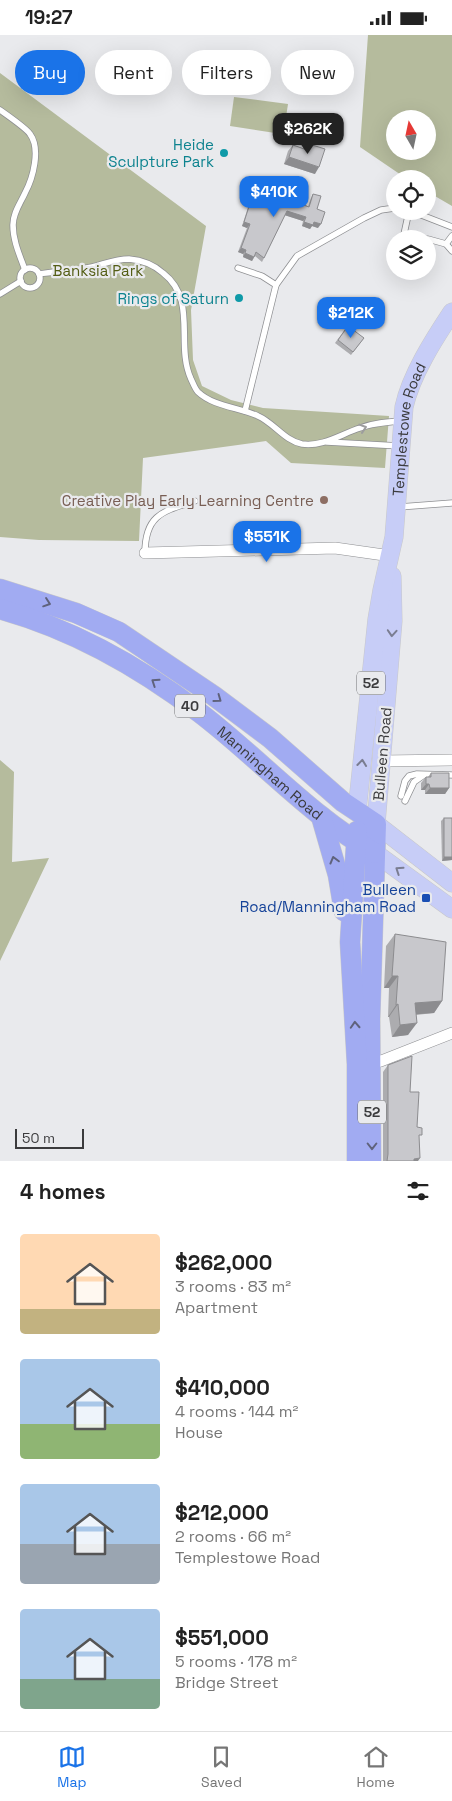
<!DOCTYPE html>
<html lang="en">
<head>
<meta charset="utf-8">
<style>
  body { margin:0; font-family:"Space Grotesk",sans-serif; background:#f2f2f2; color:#222; height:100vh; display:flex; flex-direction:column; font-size:19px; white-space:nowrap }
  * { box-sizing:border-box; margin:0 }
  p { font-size:16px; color:#767676 }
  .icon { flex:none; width:28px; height:28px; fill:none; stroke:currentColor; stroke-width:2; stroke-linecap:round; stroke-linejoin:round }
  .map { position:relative; height:1126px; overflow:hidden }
  .side { display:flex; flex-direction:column; background:#fff; flex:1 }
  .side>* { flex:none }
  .hud { position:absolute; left:15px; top:15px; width:422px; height:45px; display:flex; gap:10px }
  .needle { width:32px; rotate:351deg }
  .fabs { position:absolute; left:386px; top:75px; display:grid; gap:10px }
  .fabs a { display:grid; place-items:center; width:50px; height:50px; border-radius:50%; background:#fff; box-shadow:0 5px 20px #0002; font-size:25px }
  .scale { position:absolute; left:15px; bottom:12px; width:69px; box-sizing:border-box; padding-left:5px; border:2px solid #3b3b3d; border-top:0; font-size:14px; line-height:18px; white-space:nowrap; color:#3b3b3d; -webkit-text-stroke:4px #e9eaed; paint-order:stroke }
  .price { position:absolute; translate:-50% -42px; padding:0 11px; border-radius:10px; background:#1a73e8; color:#fff; font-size:16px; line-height:32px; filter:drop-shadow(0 1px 2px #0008) }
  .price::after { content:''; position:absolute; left:50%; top:30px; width:15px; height:11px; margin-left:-8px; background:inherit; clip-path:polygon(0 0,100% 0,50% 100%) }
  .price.selected { background:#222; color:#fff }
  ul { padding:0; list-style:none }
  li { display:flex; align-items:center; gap:15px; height:125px; padding:0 20px }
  li span { display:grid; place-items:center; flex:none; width:140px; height:100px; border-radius:5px; color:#555 }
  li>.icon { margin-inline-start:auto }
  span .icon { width:60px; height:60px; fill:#fffc; stroke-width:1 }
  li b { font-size:21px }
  h2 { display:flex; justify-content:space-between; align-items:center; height:60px; padding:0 20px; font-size:21px }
  .chip { padding:0 18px; border-radius:22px; background:#fff; box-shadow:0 5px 20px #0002; font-size:18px; line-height:45px }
  .chip.selected { background:#1a73e8; color:#fff }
  .status { display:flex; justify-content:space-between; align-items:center; height:35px; padding:0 25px; background:#fff; direction:ltr }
  .status svg { height:14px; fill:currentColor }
  .tab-bar { display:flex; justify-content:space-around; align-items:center; height:70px; border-top:1px solid #e0e0e0; background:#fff; font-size:14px; color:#767676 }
  .tab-bar a { display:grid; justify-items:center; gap:2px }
  .tab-bar .selected { color:#1a73e8 }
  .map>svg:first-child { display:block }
  .green { fill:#b5bb9d; fill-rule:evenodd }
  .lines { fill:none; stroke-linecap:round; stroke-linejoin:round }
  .lane-casing { stroke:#8e8f92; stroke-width:7 }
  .street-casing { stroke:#8e8f92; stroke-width:12 }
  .primary-casing { stroke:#c8c8c9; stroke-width:19 }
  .highway-casing { stroke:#c8c8c9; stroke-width:21 }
  .lane { stroke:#fff; stroke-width:5.5 }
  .street { stroke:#fff; stroke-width:11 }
  .primary { stroke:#c7cdf7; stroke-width:18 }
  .highway { stroke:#a1abf2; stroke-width:20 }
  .wall { fill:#acacaf }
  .shaded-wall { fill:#8c8c8f }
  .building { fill:#c8c8cc; stroke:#8c8c8f }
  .oneway { stroke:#9d9d9e }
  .oneway2 { stroke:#5f627c }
  .oneway3 { stroke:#7a7d91 }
  .culture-dot { fill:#0f9aa8; stroke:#e9eaed; stroke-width:2 }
  .education-dot { fill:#8d6e63; stroke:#e9eaed; stroke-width:2 }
  .transit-dot { fill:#1a4fb4; stroke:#e9eaed; stroke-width:2 }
  .labels { text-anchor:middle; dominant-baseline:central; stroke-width:4.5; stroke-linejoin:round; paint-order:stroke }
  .shield { fill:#e9eaed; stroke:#6f7072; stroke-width:1 }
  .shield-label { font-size:14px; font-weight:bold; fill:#3b3b3d }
  .culture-label { font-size:15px; fill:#0d838f; stroke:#e9eaed; text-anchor:end }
  .park-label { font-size:15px; fill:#535d14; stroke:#e9eaed }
  .street-label { font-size:15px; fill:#3b3b3d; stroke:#e9eaed }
  .education-label { font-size:15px; fill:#785e54; stroke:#e9eaed; text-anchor:end }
  .transit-label { font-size:15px; fill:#164399; stroke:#e9eaed; text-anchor:end }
</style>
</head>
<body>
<div class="status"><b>19:27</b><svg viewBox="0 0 49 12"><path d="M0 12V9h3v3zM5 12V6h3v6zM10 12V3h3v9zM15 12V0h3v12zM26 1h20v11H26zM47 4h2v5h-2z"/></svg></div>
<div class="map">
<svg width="452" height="1126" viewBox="0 0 452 1126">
  <rect width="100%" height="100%" fill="#e9eaed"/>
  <g class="green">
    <path d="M368 0H452V171L428 157V144H407L360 112ZM395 84H428V116H395Z"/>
    <polygon points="0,38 206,191 191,275 193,325 202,351 231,365 263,373 389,381 385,433 291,428 266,406 143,423 139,506 39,505 0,502"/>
    <polygon points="234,62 288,69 284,95 275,98 230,91"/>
    <polygon points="0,725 14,737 12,827 49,823 0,926"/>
  </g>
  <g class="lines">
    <defs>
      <g id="lane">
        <path d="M0 75C7 80 26 93 30 99 41 114 33 143 25 158 20 169 13 178 13 190 13 206 20 221 25 235"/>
        <polyline points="409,176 404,199 425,204"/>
        <polyline points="411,176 452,192"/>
        <polyline points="428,204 446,209 452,216"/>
        <polyline points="446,209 452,201"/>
        <polyline points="238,233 262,241 276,250"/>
        <circle cx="30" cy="243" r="10"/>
        <path d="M39 239C56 236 75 236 92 232 104 229 116 224 129 224 141 225 154 230 163 238 198 265 175 309 191 344 193 348 195 354 198 357 214 372 239 372 258 381 274 388 285 406 302 409 323 412 341 399 360 393 373 388 387 387 401 386"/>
        <polyline points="0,259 21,246"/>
        <polyline points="245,376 276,250 297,221 364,183 381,175 395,173"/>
        <polyline points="327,407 400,411"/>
        <polyline points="399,472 452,468"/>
        <path d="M145 518C145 479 164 476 195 466"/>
        <polyline points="401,761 405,746 409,741 417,739 452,740"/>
        <polyline points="405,766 414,747 424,740"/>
      </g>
      <g id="street">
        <polyline points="145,518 335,513 391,521"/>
        <polyline points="382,726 452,725"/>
        <polyline points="367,1028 381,1026 452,998"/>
      </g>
      <g id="primary">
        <polyline points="392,541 393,586 376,789 452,848"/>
        <path id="s1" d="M357 776 377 584 382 555 394 502 404 372C411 340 434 304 452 277"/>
        <polyline points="375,818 452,874"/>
      </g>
      <g id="highway">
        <polyline points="0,554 76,578 119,597 214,661 270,703 343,767 376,789 370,984 371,1126"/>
        <path id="s2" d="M0 574C72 594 141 633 200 678 259 723 310 781 375 818"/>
        <polyline points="321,781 338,840 344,876"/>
        <polyline points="357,796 350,907 357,1029 357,1126"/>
      </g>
    </defs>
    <use href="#lane" class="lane-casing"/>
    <use href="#street" class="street-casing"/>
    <use href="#primary" class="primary-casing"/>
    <use href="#highway" class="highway-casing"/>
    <use href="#lane" class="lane"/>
    <use href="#street" class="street"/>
    <use href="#primary" class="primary"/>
    <use href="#highway" class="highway"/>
  </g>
  <g class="wall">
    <polygon points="309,109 315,139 284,129 288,116 293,110 305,114"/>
    <polygon points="268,151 295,167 308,171 311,163 313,159 317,174 318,193 312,191 310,194 302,191 303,186 285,180 264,223 262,227 255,221 252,226 243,222 243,219 238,217 247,193 242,191 252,160 254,156 264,159"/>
    <polygon points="353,277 361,283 352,295 364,303 351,320 335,308 346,293 343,290"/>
    <polygon points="431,738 449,753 445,759 425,759 425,755 421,755 421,748 426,742 428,742"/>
    <polygon points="444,783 452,783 452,825 442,826 441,786"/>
    <polygon points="395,899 442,966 434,978 416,980 408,1000 392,1002 389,982 388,982 389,953 384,953 386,911"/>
    <polygon points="388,1030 410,1057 417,1092 419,1104 418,1126 383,1126 383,1037"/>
  </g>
  <g class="shaded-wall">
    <polygon points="289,122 319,132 315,139 284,129"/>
    <polygon points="287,176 306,182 303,186 284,180"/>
    <polygon points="244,187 250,189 247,193 242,191"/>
    <polygon points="304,187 314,187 321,189 318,193 312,191 310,194 302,191"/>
    <polygon points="241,213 246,215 243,219 238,217"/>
    <polygon points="245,218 254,222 252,226 243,222"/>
    <polygon points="426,749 429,749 425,755 421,755"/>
    <polygon points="430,753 449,753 445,759 425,759"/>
    <polygon points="444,822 452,822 452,825 442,826"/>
    <polygon points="392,941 398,941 389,953 384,953"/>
    <polygon points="442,966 434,978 406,980 415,968"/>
    <polygon points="398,969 389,982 388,982 396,970"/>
    <polygon points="417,988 408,1000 392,1002 400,990"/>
    <polygon points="420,1123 418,1126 412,1126 414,1124"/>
  </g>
  <g class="building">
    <polygon points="309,109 325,114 319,132 289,122 293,110 307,115"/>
    <polygon points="268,151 296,161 295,167 309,172 313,159 321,161 317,174 325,177 321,189 314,187 313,190 304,187 306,182 287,176 264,223 256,217 254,222 245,218 246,215 241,213 250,189 244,187 254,156 265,159"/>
    <polygon points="353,277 361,283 353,293 345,287"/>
    <polygon points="348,291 364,303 353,317 338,305"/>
    <polygon points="431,738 449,738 449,753 430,753 429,749 426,749 426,742 431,742"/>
    <rect x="444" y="783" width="8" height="39"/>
    <polygon points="395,899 446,907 442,966 415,968 417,988 400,990 398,969 396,970 398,941 392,941"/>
    <polygon points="412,1021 410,1057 419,1057 417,1092 422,1093 422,1100 419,1100 420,1123 414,1124 414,1126 387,1126 388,1119 388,1030"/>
  </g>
  <defs><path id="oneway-chevron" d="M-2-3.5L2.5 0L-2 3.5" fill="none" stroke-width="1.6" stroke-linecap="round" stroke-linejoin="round" transform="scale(1.25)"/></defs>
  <use class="oneway" href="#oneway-chevron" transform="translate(363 393) rotate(-18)"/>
  <g class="oneway2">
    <use href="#oneway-chevron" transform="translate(47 568) rotate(19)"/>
    <use href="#oneway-chevron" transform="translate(155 647) rotate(-146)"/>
    <use href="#oneway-chevron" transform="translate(218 664) rotate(36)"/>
    <use href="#oneway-chevron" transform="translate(334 825) rotate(-105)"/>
    <use href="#oneway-chevron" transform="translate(355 990) rotate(-93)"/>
    <use href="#oneway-chevron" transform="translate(372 1111) rotate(90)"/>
  </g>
  <g class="oneway3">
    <use href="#oneway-chevron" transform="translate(392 598) rotate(94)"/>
    <use href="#oneway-chevron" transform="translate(362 728) rotate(-84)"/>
    <use href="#oneway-chevron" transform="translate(399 835) rotate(-146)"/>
  </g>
  <g class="culture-dot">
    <circle cx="224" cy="118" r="5"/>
    <circle cx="239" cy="263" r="5"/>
  </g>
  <circle class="education-dot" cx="324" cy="465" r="5"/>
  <rect class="transit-dot" x="421" y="858" width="10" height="10" rx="2.5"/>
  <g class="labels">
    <g class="shield">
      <rect x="357" y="636.5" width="28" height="23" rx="4"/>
      <rect x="175" y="659.5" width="30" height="23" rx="4"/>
      <rect x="358" y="1065.5" width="28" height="23" rx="4"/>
    </g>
    <g class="shield-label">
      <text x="371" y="648">52</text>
      <text x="190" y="671">40</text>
      <text x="372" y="1077">52</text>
    </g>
    <g class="culture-label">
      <text x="214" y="109">Heide<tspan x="214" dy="17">Sculpture Park</tspan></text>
      <text x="229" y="263">Rings of Saturn</text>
    </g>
    <g class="park-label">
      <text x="98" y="235">Banksia Park</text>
    </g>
    <g class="street-label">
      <text stroke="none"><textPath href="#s1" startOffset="386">Templestowe Road</textPath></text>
      <text transform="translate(382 719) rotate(-85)">Bulleen Road</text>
      <text stroke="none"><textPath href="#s2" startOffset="319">Manningham Road</textPath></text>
    </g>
    <g class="education-label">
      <text x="314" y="465">Creative Play Early Learning Centre</text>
    </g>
    <g class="transit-label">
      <text x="416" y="854">Bulleen<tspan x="416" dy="17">Road/Manningham Road</tspan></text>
    </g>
  </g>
</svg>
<div class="fabs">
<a><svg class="needle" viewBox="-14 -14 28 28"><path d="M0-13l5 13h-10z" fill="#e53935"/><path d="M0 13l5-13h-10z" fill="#767676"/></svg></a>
<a><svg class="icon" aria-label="locate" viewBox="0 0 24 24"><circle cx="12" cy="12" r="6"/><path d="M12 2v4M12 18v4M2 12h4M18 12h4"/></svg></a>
<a><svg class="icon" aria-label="layers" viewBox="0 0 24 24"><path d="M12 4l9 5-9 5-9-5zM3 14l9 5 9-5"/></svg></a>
</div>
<div class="scale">50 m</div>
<b class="price selected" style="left:308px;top:120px">$262K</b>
<b class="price" style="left:274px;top:183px">$410K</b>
<b class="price" style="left:351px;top:304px">$212K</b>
<b class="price" style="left:267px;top:528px">$551K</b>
<div class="hud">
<a class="chip selected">Buy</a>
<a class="chip">Rent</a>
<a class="chip">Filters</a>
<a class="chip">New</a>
</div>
</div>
<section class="side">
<h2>4 homes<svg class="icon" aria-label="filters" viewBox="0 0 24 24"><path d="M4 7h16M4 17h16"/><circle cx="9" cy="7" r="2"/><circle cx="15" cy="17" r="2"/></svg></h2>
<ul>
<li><span style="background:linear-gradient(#ffd9b3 75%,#c2b280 0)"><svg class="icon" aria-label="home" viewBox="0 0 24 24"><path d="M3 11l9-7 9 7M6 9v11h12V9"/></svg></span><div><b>$262,000</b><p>3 rooms · 83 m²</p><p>Apartment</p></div></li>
<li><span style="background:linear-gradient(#a9c7e8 65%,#8fb573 0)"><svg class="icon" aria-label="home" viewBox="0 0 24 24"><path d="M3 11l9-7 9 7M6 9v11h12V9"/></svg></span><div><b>$410,000</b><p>4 rooms · 144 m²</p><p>House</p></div></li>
<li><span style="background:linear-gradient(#a9c7e8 60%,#9aa5b1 0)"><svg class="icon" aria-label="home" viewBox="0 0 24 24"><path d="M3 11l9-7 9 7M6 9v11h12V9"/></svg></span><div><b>$212,000</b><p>2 rooms · 66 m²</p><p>Templestowe Road</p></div></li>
<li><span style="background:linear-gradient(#a9c7e8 70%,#7fa58c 0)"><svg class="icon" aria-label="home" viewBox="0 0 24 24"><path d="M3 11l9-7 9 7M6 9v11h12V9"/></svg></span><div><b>$551,000</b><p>5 rooms · 178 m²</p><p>Bridge Street</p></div></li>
</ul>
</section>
<nav class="tab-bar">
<a class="selected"><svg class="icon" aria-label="map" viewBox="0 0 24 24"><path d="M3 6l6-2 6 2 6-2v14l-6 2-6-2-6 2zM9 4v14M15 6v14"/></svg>Map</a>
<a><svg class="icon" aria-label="saved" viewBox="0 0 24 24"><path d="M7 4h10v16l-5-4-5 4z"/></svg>Saved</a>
<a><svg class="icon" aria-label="home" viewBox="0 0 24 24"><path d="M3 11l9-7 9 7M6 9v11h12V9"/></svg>Home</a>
</nav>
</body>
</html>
